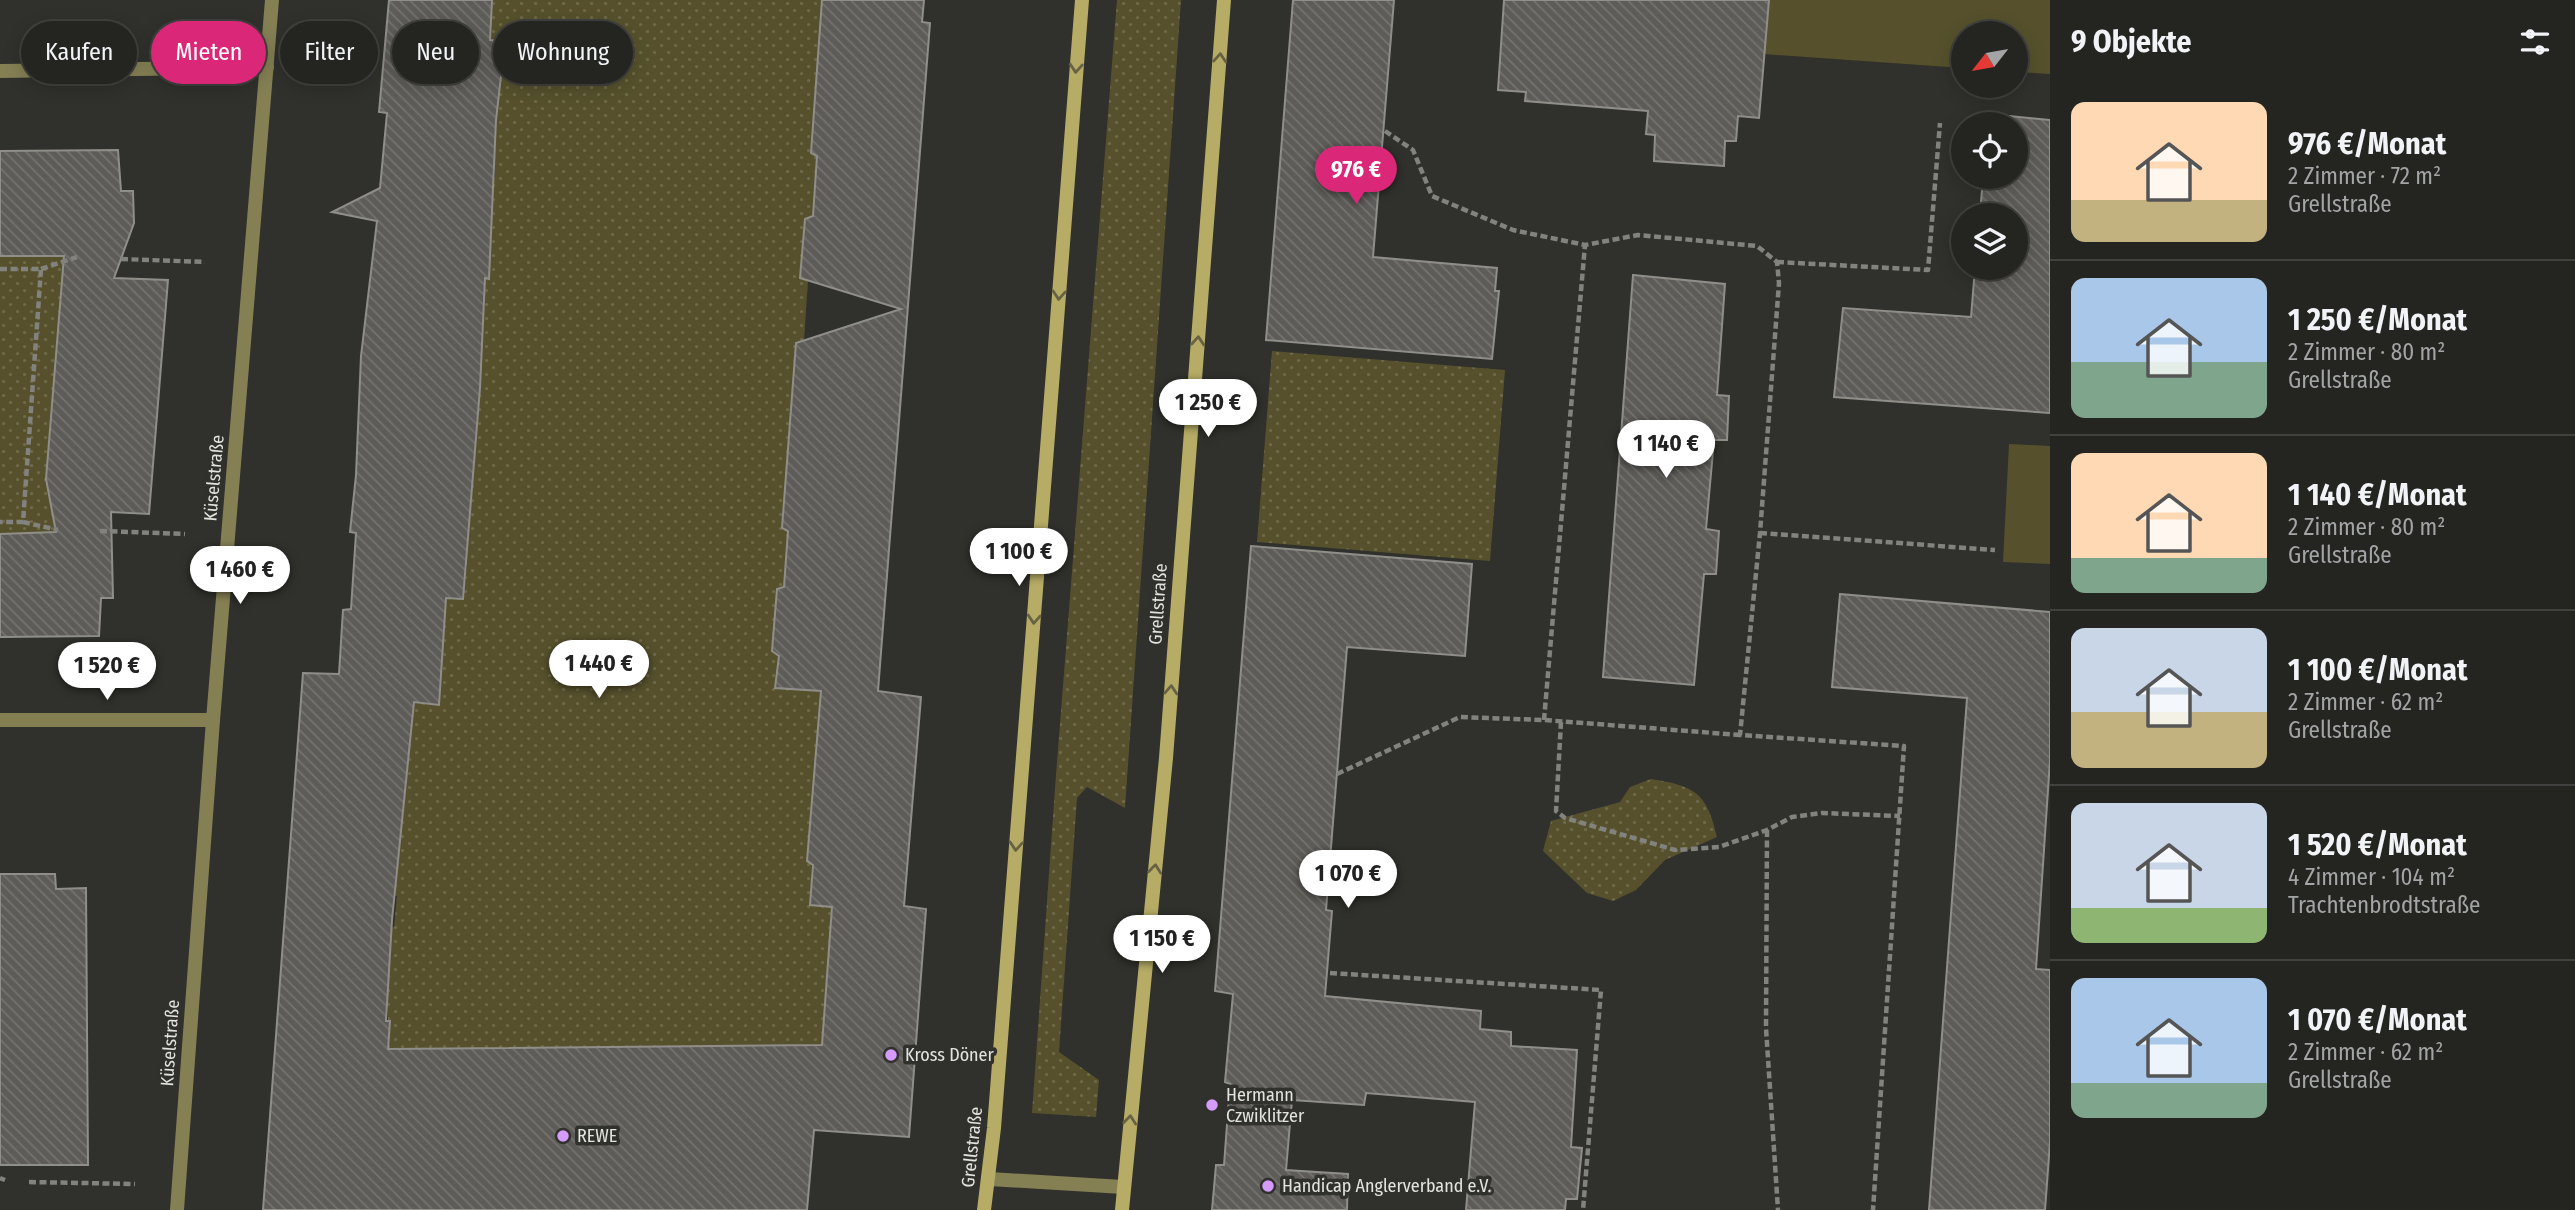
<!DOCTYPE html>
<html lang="de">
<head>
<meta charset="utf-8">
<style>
  body { margin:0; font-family:"Fira Sans Condensed",sans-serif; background:#30302e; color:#f1f3f6; height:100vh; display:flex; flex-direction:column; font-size:26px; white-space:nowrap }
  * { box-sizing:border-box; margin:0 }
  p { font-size:23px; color:#a3a4a5 }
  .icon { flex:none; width:38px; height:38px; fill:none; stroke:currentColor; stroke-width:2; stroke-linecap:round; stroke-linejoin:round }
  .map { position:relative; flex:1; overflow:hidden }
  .details { display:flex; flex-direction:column; background:#242421; width:525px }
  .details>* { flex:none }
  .guide { position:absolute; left:21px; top:21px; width:665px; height:63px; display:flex; gap:14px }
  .needle { width:46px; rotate:239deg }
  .buttons { position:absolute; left:1951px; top:21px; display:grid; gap:14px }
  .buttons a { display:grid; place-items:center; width:77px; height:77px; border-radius:50%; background:#242421; box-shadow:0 4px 18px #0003,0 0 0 2px #41413f; font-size:35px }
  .price { position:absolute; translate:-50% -60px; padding:0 16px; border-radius:24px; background:#fff; color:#222; font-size:23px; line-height:46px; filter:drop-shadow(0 2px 4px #0008) }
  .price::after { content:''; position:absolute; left:50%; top:42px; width:21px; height:16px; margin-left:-10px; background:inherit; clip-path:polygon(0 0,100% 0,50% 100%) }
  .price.selected { background:#db2777; color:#fff }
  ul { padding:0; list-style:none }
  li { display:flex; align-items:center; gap:21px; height:175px; padding:0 21px }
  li+li { border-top:2px solid #41413f }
  li span { display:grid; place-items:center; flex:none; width:196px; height:140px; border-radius:14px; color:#555 }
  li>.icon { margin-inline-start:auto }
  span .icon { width:84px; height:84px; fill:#fffc; stroke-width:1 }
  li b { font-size:30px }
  h2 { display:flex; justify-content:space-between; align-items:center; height:84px; padding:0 21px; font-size:30px }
  .chip { padding:0 24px; border-radius:32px; background:#242421; box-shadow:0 4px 18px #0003,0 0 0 2px #41413f; font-size:24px; line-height:63px }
  .chip.selected { background:#db2777; color:#fff }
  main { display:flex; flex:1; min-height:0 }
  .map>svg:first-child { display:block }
  .grass { fill:url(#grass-dots) }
  .garden { fill:#56512c }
  .building { fill:url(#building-back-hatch); stroke:#8f8e89; stroke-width:2 }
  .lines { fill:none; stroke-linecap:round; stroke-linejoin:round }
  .path { stroke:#82827f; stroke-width:4.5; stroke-dasharray:7 3.5; stroke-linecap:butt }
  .lane { stroke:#857f54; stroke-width:14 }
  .street { stroke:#857f54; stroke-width:14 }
  .secondary { stroke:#b6ac65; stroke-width:14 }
  .oneway { stroke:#666243 }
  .poi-dot { fill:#d59bfa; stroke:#30302c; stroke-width:2.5 }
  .labels { text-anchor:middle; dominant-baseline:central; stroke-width:7; stroke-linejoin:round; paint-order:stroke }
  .street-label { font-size:18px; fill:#e3e3e0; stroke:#30302c }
  .poi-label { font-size:18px; fill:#e3e3e0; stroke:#30302c; text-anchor:start }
</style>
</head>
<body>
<main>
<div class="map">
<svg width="2050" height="1210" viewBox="0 0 2050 1210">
  <defs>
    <pattern id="grass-dots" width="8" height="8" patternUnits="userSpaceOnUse" patternTransform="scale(1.75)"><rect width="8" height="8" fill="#56512c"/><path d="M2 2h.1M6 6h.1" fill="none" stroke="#6e6a4a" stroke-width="1.8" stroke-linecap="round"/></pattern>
    <pattern id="building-back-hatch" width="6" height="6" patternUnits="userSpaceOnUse" patternTransform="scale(1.75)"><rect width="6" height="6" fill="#5d5c58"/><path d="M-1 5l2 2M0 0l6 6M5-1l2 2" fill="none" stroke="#747370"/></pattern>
  </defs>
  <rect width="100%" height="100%" fill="#30302c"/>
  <g class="grass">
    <polygon points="492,0 822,0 820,24 827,27 823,89 815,90 811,152 817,156 813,216 805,219 800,277 808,280 804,341 796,343 791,403 797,408 782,528 788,531 784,587 777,590 772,651 779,656 776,688 826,692 824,726 818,727 810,904 832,907 823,1045 388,1049 388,996 373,993 379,926 394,927 397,896 382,894 388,814 403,815 406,783 397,701 439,704 446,598 463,599 467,565 447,563 471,497 481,357 464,355 470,277 488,279 478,176 495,177 495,143 481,141 485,70 502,72 505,41 490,40"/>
    <polygon points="1117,0 1181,0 1125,808 1087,787 1077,798 1059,1052 1099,1080 1096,1117 1032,1113 1056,775"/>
    <polygon points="78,238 61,301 46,479 49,490 56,500 56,551 0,534 0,256 32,256"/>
    <polygon points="1272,351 1505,370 1490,561 1257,542"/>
    <path d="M1651 779C1694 786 1707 792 1717 837L1665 860 1636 890 1613 901 1587 893 1543 851 1551 821 1620 802 1630 787Z"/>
  </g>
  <g class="garden">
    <polygon points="1769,0 2050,0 2050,74 2016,72 2016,33 1964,33 1963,68 1764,54"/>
    <polygon points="2009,444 2050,446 2050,564 2003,562"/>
  </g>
  <g class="building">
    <polygon points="389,0 492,0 490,40 505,41 496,120 489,279 485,278 480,388 463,599 446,598 439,705 414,702 392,920 386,1021 390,1021 388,1049 822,1045 832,907 810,905 813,865 807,861 821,691 775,688 779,656 772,651 777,589 784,587 788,531 782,528 796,343 901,309 800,278 805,219 813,216 817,156 811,153 822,0 924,0 922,22 930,23 878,691 921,697 904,906 926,909 909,1137 814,1130 807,1210 263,1210 303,673 339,674 343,610 351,609 356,533 350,532 356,475 361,356 377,221 332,212 380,188 387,113 379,112"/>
    <polygon points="1293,0 1394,0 1373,257 1497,268 1495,291 1499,291 1492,359 1266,340"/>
    <polygon points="1504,0 1769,0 1759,118 1738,116 1736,141 1725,141 1724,166 1654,161 1655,135 1646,134 1648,111 1525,101 1526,92 1498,90"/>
    <polygon points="1989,114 2050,120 2050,413 1834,397 1843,308 1971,317 1975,268 2016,268 2016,215 1980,215 1983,177 2016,177 2016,124 1988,124"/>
    <polygon points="118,150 121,191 133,191 134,223 114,278 168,280 149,514 111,512 113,598 101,598 99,636 0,637 0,534 56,532 46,479 64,256 0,256 0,151"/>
    <polygon points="1633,275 1725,284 1717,395 1729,396 1727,440 1714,440 1706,529 1719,531 1716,574 1704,574 1694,685 1603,677"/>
    <polygon points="1251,546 1472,564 1465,656 1347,647 1326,910 1332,911 1325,996 1481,1011 1480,1029 1511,1032 1511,1046 1577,1050 1571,1147 1582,1148 1577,1199 1566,1199 1565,1210 1466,1210 1475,1102 1366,1093 1364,1105 1292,1100 1286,1170 1348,1174 1347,1210 1212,1210 1216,1165 1224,1165 1230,1084 1225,1082 1233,994 1215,991"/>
    <polygon points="1840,594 2050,612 2050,760 2036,969 2050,970 2050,1142 2045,1210 1929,1210 1967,698 1832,687"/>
    <polygon points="0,874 55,874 56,889 86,888 88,1165 0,1165"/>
  </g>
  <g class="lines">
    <g class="path">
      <polyline points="1385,131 1413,150 1432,196 1513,230 1585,245 1638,235 1757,246 1777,262 1779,283 1760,533 1740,735 1904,746 1873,1210"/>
      <polyline points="121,259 205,262"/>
      <polyline points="1777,262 1928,270 1940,123"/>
      <polyline points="0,269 41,269 23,522 0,522"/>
      <polyline points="41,269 77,257"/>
      <polyline points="23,522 58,530"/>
      <polyline points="100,531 185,534"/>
      <polyline points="1760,533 1995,550"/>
      <polyline points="1544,720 1585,245"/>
      <polyline points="1561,722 1556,811 1565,818 1675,850 1719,847 1767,830 1792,817 1822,813 1900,816"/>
      <polyline points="1337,774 1460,717 1544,720 1740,735"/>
      <polyline points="1767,830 1766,1028 1778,1210"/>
      <polyline points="1330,973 1601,990 1583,1210"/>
      <polyline points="0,1178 5,1180"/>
      <polyline points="29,1182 135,1184"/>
    </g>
    <polyline class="lane" points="989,1179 1123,1187"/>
    <g class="street">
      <polyline points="0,71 267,67"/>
      <polyline points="0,720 213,720"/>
      <polyline points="177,1210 213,720 272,0"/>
    </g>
    <g class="secondary">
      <polyline points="984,1210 994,1128 1082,0"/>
      <polyline points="1122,1210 1166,758 1224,0"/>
    </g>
  </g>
  <defs><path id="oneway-chevron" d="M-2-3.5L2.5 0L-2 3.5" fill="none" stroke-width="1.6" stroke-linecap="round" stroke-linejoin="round" transform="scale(1.75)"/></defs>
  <g class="oneway">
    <use href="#oneway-chevron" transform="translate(1220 58) rotate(-86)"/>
    <use href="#oneway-chevron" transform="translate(1076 68) rotate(94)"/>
    <use href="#oneway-chevron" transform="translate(1059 295) rotate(94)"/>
    <use href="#oneway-chevron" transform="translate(1198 341) rotate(-86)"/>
    <use href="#oneway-chevron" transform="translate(1034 619) rotate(94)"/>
    <use href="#oneway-chevron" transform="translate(1171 690) rotate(-86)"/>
    <use href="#oneway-chevron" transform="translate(1016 846) rotate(94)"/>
    <use href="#oneway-chevron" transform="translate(1155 869) rotate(-84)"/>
    <use href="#oneway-chevron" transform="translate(1130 1120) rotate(-84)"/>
  </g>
  <g class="poi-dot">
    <circle cx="891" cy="1055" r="7"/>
    <circle cx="1212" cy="1105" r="7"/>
    <circle cx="563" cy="1136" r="7"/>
    <circle cx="1268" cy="1186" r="7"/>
  </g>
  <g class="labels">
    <g class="street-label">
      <text transform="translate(214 478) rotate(-85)">Küselstraße</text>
      <text transform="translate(1158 604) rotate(-86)">Grellstraße</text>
      <text transform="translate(170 1043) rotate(-86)">Küselstraße</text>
      <text transform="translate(972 1147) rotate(-84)">Grellstraße</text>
    </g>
    <g class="poi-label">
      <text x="905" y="1055">Kross Döner</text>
      <text x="1226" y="1095">Hermann<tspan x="1226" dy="21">Czwiklitzer</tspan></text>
      <text x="577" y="1136">REWE</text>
      <text x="1282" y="1186">Handicap Anglerverband e.V.</text>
    </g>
  </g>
</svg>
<div class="buttons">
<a><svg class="needle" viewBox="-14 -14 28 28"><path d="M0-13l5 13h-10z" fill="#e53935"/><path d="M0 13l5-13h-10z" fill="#a3a4a5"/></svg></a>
<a><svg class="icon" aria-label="locate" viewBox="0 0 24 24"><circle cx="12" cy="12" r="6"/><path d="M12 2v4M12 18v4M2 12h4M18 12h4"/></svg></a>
<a><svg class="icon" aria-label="layers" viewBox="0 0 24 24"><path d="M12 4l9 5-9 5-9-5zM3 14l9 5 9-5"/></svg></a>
</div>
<b class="price selected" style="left:1356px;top:206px">976 €</b>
<b class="price" style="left:1208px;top:439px">1 250 €</b>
<b class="price" style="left:1666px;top:480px">1 140 €</b>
<b class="price" style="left:1019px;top:588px">1 100 €</b>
<b class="price" style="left:240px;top:606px">1 460 €</b>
<b class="price" style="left:599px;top:700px">1 440 €</b>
<b class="price" style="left:107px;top:702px">1 520 €</b>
<b class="price" style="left:1348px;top:910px">1 070 €</b>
<b class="price" style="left:1162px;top:975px">1 150 €</b>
<div class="guide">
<a class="chip">Kaufen</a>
<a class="chip selected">Mieten</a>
<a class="chip">Filter</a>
<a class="chip">Neu</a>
<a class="chip">Wohnung</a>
</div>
</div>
<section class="details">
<h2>9 Objekte<svg class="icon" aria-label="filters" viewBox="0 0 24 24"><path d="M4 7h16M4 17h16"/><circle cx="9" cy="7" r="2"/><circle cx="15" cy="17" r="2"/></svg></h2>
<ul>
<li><span style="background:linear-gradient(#ffd9b3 70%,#c2b280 0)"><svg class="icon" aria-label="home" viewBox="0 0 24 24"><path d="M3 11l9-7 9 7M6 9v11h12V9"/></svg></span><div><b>976 €/Monat</b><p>2 Zimmer · 72 m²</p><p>Grellstraße</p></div></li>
<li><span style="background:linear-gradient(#a9c7e8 60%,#7fa58c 0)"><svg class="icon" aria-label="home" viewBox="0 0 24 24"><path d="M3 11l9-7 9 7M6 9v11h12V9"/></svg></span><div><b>1 250 €/Monat</b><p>2 Zimmer · 80 m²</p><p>Grellstraße</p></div></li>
<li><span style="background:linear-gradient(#ffd9b3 75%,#7fa58c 0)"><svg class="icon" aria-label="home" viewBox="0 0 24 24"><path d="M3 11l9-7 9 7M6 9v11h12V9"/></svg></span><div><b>1 140 €/Monat</b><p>2 Zimmer · 80 m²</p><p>Grellstraße</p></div></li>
<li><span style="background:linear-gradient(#c9d6e8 60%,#c2b280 0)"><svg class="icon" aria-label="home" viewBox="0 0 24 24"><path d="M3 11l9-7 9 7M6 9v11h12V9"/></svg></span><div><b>1 100 €/Monat</b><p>2 Zimmer · 62 m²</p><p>Grellstraße</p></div></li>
<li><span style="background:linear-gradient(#c9d6e8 75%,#8fb573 0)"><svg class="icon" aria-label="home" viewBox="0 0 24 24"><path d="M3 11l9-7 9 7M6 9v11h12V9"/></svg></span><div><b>1 520 €/Monat</b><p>4 Zimmer · 104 m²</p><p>Trachtenbrodtstraße</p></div></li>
<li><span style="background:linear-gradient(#a9c7e8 75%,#7fa58c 0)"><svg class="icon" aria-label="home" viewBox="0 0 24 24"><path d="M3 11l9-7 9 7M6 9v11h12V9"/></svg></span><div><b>1 070 €/Monat</b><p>2 Zimmer · 62 m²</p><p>Grellstraße</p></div></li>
</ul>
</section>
</main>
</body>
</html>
